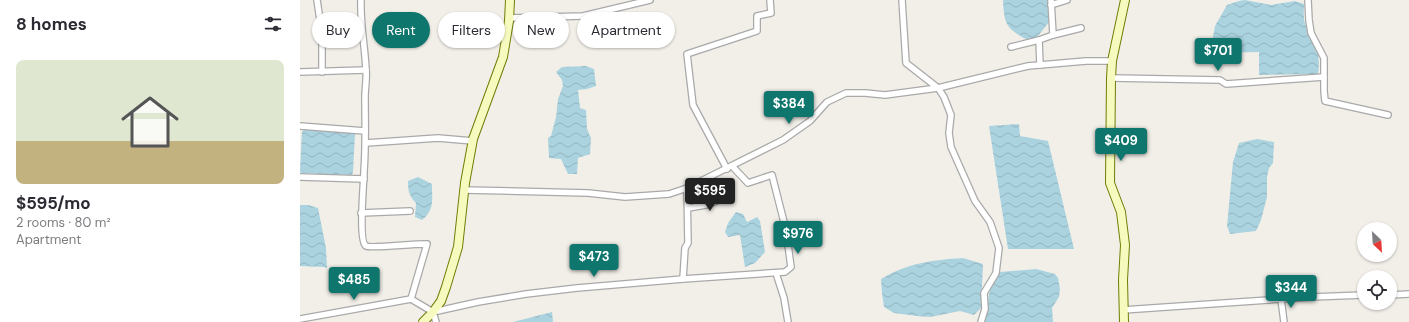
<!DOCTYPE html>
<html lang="en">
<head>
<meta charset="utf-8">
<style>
  body { margin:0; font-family:"DM Sans",sans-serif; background:#f7f7f7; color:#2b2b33; height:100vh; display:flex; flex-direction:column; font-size:15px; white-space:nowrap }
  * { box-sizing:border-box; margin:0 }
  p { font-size:13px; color:#7c7c81 }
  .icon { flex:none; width:22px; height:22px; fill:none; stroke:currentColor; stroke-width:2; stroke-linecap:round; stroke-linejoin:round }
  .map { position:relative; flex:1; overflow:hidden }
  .sheet { display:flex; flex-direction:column; background:#fff; width:300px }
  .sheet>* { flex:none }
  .banner { position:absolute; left:12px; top:12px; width:380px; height:36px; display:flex; gap:8px }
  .needle { width:26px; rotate:155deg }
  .buttons { position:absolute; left:1057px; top:222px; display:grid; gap:8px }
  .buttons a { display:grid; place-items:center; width:40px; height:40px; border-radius:50%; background:#fff; box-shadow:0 1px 3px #0004; font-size:20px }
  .price { position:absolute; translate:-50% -34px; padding:0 9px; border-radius:4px; background:#0f766e; color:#fff; font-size:13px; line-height:26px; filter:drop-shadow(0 1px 2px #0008) }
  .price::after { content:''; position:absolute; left:50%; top:24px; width:12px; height:9px; margin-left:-6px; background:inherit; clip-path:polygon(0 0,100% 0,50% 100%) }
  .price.on { background:#222; color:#fff }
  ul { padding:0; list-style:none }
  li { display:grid; align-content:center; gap:8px; height:212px; padding:0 16px }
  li+li { border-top:1px solid #e1e1e2 }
  li span { display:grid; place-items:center; height:124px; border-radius:8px; color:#555 }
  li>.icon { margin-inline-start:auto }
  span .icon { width:72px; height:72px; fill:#fffc; stroke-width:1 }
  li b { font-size:17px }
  h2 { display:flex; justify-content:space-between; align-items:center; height:48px; padding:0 16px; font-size:17px }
  .pill { padding:0 14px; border-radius:18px; background:#fff; box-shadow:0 1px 3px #0004; font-size:14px; line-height:36px }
  .pill.on { background:#0f766e; color:#fff }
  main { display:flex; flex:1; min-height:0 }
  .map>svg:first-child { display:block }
  .water { fill:url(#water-waves) }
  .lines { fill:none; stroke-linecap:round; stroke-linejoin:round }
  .street-casing { stroke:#a9a9a9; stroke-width:8 }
  .secondary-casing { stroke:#707d05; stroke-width:10 }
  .street { stroke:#fff; stroke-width:5.5 }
  .secondary { stroke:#f7fabf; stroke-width:8 }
</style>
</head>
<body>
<main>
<section class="sheet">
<h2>8 homes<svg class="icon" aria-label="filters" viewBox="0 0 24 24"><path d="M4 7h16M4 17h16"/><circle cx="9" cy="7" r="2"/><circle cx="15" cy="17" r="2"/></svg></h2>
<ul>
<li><span style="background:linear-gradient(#dfe7d0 65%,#c2b280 0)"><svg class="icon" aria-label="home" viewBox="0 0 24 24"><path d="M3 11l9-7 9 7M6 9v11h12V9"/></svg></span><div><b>$595/mo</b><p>2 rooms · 80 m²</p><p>Apartment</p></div></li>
</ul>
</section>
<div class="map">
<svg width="1109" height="322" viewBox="0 0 1109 322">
  <defs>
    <pattern id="water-waves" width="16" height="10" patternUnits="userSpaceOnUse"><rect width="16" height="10" fill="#aad3df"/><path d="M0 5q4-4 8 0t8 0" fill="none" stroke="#92b5bf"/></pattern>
  </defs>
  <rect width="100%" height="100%" fill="#f2efe9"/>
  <g class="water">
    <path d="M703 0H747L749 22 738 36 728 40C706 29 704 24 703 0Z"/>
    <path d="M945 0 971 5 995 1 1004 4C1004 9 1003 17 1005 23 1012 44 1022 49 1018 74L959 75V52L910 53 915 26 927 5 939 1Z"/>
    <polygon points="286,66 294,69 296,86 287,89 278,90 280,108 286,110 287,129 291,138 290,154 278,158 277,174 268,174 261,159 249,158 248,138 251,136 256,117 258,99 263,86 262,80 256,72 262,67"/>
    <polygon points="719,124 720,136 748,141 774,249 708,249 689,126"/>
    <polygon points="5,128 55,133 53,172 52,175 2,173 0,172 2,132"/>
    <polygon points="957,139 974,142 973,163 969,168 967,177 967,197 961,220 956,231 930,234 927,226 933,162 939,143"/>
    <path d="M118 177 132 184C132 199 135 210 122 220L115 217 116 203C109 196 108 191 108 181Z"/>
    <polygon points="0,205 8,205 18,208 26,248 27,268 24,267 0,266"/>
    <polygon points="436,212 443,214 447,222 457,217 460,221 465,252 455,263 445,267 440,235 428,237 425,232 428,223"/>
    <path d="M663 258 683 264 681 308 674 315 660 311 630 317 617 316 594 313 584 307 582 293 581 279C608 263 632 260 663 258Z"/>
    <polygon points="736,269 755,274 758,278 760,289 759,297 752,308 753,322 685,322 690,288 700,272"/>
    <polygon points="252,312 253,322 213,322"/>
  </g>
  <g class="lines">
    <defs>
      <g id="street">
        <polyline points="17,0 22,34 22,72"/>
        <path d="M61 0C60 24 65 46 66 70 67 79 65 88 65 97 65 122 66 146 64 171 64 182 58 241 66 246 71 249 117 243 127 244L111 299 133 312 178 302 226 294 277 288 383 279 385 248 388 243 387 188"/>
        <polyline points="602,0 606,63 638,88 644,97 651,115 649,133 651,147 675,201 690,222 699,248 696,273 684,293 685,309 681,322"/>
        <polyline points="1008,0 1009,20 1011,33 1024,58 1024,91 1025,101 1088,115"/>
        <polyline points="751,5 767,0"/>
        <polyline points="209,18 283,16 350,0"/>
        <polyline points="753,35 781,28"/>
        <polyline points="711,47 739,40"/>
        <polyline points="740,65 739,40 753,35 751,0"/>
        <polyline points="0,72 66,70"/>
        <polyline points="811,78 920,80 926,84 1024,77"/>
        <polyline points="0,126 65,131"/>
        <polyline points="66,143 138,138 173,141"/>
        <polyline points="427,169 393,105 387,54 457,31 457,16 471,13 470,0"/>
        <polyline points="0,177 64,179"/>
        <polyline points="164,190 288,193 325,197 369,194 387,188 483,140 510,121 527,102 546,93 565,93 585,95 638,88 728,66 786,61 812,61"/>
        <polyline points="388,208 406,205 427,197"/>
        <polyline points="61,213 110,211"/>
        <polyline points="476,273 484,298 488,322"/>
        <polyline points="383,279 485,272 491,267 486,230 472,175 448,183 432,166"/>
        <polyline points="1090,295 1109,294"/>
        <polyline points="981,299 984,322"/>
        <polyline points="823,310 1011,297 1064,295"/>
        <polyline points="133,312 136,322"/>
        <polyline points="0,319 111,299"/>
      </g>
      <g id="secondary">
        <polyline points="123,322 133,312 141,301 146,287 158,247 165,183 173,139 203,57 209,21 210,0"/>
        <polyline points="824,322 823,280 825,245 821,212 810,183 811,78 812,61 825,0"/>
      </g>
    </defs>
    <use href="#street" class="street-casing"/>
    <use href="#secondary" class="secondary-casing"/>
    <use href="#street" class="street"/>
    <use href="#secondary" class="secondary"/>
  </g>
</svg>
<div class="buttons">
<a><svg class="needle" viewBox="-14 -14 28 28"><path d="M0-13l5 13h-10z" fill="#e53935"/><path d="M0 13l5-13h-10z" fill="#7c7c81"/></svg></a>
<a><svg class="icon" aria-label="locate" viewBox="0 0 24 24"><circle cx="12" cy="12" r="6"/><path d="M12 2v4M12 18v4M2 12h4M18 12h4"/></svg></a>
</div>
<b class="price" style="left:918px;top:72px">$701</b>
<b class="price" style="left:489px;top:125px">$384</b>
<b class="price" style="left:821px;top:162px">$409</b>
<b class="price on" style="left:410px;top:212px">$595</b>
<b class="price" style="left:498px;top:255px">$976</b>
<b class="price" style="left:294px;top:278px">$473</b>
<b class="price" style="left:54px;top:301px">$485</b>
<b class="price" style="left:991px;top:309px">$344</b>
<div class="banner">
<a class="pill">Buy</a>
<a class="pill on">Rent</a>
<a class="pill">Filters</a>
<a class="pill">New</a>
<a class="pill">Apartment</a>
</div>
</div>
</main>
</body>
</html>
